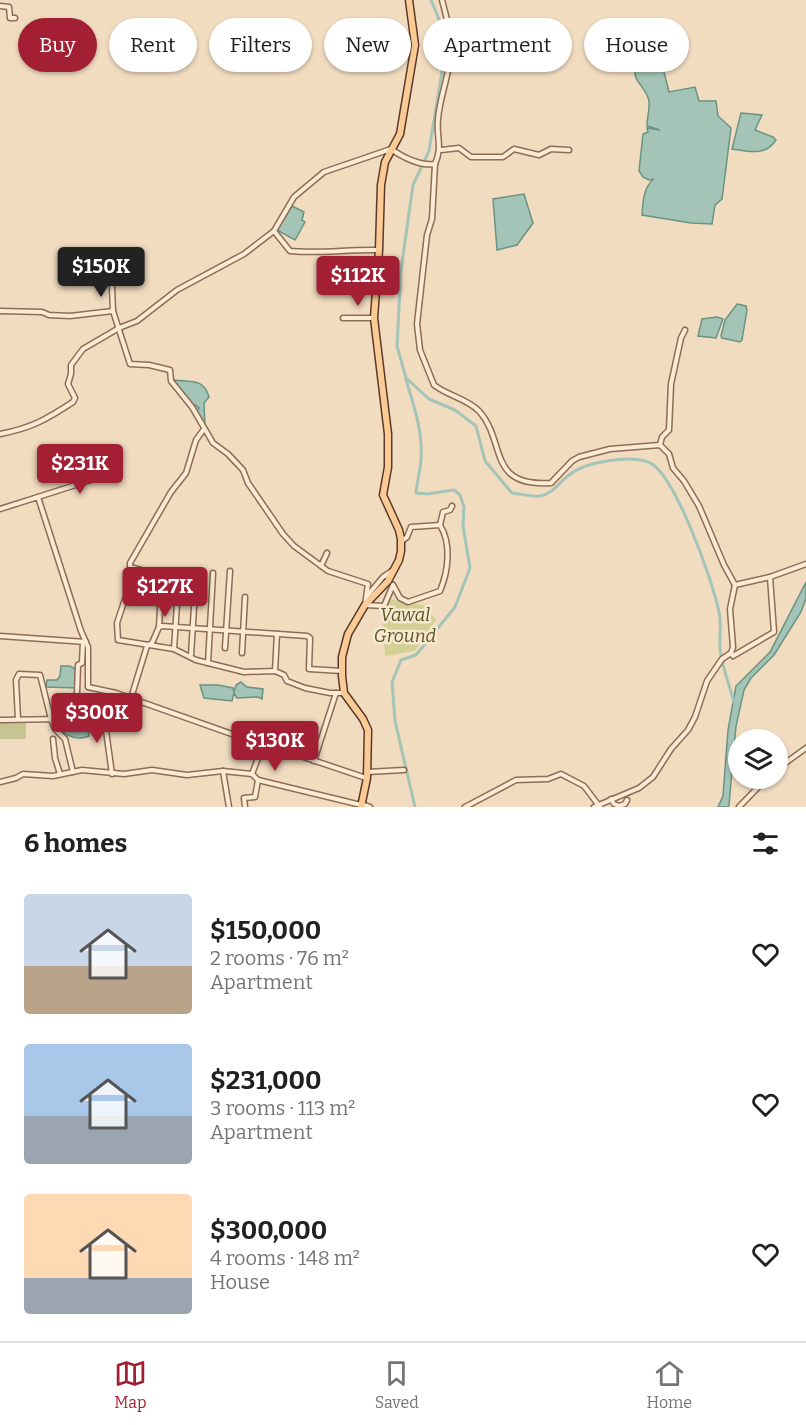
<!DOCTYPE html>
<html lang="en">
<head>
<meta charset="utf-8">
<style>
  body { margin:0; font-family:Bitter,serif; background:#f6f6f6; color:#202124; height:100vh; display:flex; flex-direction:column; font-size:22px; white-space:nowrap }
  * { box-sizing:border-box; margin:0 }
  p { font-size:20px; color:#757577 }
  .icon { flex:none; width:33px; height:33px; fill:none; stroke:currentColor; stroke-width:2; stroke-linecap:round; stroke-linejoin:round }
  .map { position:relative; height:807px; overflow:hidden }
  .side { display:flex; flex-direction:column; background:#fff; flex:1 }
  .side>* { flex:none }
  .guide { position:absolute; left:18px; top:18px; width:771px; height:54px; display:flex; gap:12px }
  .buttons { position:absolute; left:728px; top:729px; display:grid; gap:12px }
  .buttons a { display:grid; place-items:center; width:60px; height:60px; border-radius:50%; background:#fff; box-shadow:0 2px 4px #0004; font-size:30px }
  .price { position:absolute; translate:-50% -51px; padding:0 14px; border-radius:6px; background:#a31f33; color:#fff; font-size:20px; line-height:39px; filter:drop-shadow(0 2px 3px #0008) }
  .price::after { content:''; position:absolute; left:50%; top:36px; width:18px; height:14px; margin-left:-9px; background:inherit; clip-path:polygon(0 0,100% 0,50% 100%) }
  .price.selected { background:#222; color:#fff }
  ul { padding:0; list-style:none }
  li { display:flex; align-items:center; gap:18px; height:150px; padding:0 24px }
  li span { display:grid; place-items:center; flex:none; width:168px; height:120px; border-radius:6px; color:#555 }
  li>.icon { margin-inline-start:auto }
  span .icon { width:72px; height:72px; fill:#fffc; stroke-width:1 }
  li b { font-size:26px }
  h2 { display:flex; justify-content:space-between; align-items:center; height:72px; padding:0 24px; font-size:26px }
  .tag { padding:0 21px; border-radius:27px; background:#fff; box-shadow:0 2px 4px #0004; font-size:21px; line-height:54px }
  .tag.selected { background:#a31f33; color:#fff }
  .menu { display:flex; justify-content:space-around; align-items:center; height:84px; border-top:2px solid #e0e0e0; background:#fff; font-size:16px; color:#757577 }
  .menu a { display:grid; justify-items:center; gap:3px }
  .menu .selected { color:#a31f33 }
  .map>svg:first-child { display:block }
  .green { fill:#d2d093 }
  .cemetery { fill:#c6c493 }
  .water { fill:#a3c4b6; stroke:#699383; stroke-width:1.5 }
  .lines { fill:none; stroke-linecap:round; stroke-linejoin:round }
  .canal { stroke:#a3c4b6; stroke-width:3 }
  .minor-casing { stroke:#8e6c56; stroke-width:7 }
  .major-casing { stroke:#5b3a2b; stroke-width:9 }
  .minor { stroke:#fcebd4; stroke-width:4 }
  .major { stroke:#facb94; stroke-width:6 }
  .labels { text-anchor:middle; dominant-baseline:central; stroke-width:5; stroke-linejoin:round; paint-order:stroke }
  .park-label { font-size:18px; font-style:italic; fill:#545a20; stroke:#f9e7d1 }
</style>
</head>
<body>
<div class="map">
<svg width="806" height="807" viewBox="0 0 806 807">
  <rect width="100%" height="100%" fill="#f2dcc0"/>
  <path class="green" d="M392 599C402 604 412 602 423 605L436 620 415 651 385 656 382 610Z"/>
  <polygon class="cemetery" points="26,722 26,739 0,739 0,723"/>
  <g class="water">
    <path d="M652 64 655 67 663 68 669 92 695 87 699 101H716L718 116 731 128 722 199 715 205 712 224 691 223 642 215C643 203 643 187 654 179L649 180 643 177 639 171 643 134 648 132 647 128 660 130 647 126C647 118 650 108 649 101 645 84 631 82 636 66Z"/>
    <path d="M741 113 762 115 755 130 773 137 776 140C765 157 748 151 732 149Z"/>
    <polygon points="524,194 533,223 517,245 497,250 493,199"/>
    <polygon points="292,206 304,212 302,220 305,222 295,240 277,230"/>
    <polygon points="737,304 746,306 747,310 742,340 740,342 722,338 721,336 725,320"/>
    <polygon points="717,317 723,319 716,338 698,336 702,319"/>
    <path d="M174 380C190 382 204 378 209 397L204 403 205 426 197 411 199 408 195 405H192C187 396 176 386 174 380Z"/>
    <polygon points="806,582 806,598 801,612 774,655 751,678 744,690 736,726 729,805 728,807 718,807 723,796 728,730 736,686 770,652"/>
    <polygon points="61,666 70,666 77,670 76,688 46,687 47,680 57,680 60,676"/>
    <polygon points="241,682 247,687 263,689 262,699 258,697 237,698 234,693 232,701 204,698 200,685 218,685 233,688 234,692 236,685"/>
    <polygon points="79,695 99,696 99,714 78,713"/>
    <path d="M57 720 88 724 89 736C79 741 67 736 59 730Z"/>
  </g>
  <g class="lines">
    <g class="canal">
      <path d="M431 0 443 29 444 59 429 151 413 185 401 270 397 346 406 378 429 399 455 410 476 426 485 461 512 493C521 494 531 497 540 496 553 494 559 482 569 475 579 467 594 463 607 461 619 459 636 458 648 462 674 470 714 585 719 612 722 624 719 637 720 649 722 667 729 684 734 702"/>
      <path d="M406 380C414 406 423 432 421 460 420 471 417 482 416 493L427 494 454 490 460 495 464 507 463 526 470 568 455 607 416 655 401 660 392 682 395 721 415 807"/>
    </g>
    <defs>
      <g id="minor">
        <polyline points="0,6 9,7 10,18 15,18"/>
        <polyline points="441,150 459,148 471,157 503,157 514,149 539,155 551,149 569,150"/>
        <path d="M435 164C443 147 436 136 438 119 440 95 450 74 451 50 452 34 446 16 442 0"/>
        <path d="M274 231 290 251C320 254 349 249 378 250"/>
        <polyline points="111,264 113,311 130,364 149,365 170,370 171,381 192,407 213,443 228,454 243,470 248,483 283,534 294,546 328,571 368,584 365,605 384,606 393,585"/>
        <polyline points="0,311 42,312 49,315 70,316 113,311"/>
        <polyline points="343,318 374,318"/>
        <polyline points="204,429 196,440 186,473 171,492 130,563 130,567 141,570 142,573 137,598 125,599 117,623 118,640 174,649 196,660 244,672 275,671 284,675 287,681 305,688 330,693 344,693"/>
        <path d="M0 434C32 428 47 419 73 402L75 398 68 384 71 374V365L83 349 119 328 137 321 177 290 244 254 274 231 294 197 324 172 391 149C404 158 419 166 435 164L432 219 427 235 417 324 420 350 434 385C448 396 466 398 479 411 507 442 486 487 551 483L572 461 579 457 610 449 660 445 669 454 673 468 684 481 699 506 724 565 735 585"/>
        <polyline points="660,445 662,437 669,430 671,384 681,338 685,330"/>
        <polyline points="38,497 116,472"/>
        <polyline points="0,509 38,497 81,631 88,647 88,687 116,693 263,745"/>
        <polyline points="440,525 443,512 450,510 452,506"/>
        <polyline points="321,566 327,553"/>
        <path d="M393 585 400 598 408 602 440 591C448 572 452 544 440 525L411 527 407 537 401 542"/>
        <polyline points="368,595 383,577 392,571"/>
        <polyline points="159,627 161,590"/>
        <polyline points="0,636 86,642"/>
        <polyline points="225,648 230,571"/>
        <polyline points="174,649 178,589"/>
        <polyline points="242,653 245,597"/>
        <polyline points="731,653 733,656 774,632 770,577"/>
        <polyline points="191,655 196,575"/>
        <polyline points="208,663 213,573"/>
        <polyline points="275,671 277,634"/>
        <polyline points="131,698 147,646 152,643 159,627 162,626 307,636 310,638 309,669 342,671"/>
        <polyline points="18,719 16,680 19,674 40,675 51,719 55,729 65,739 73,772"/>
        <polyline points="0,720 62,719 105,723 112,774"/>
        <polyline points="76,721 78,665 82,663 83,642"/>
        <polyline points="53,739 55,758 60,774"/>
        <polyline points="314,761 336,693"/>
        <polyline points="777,769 806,748"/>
        <polyline points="223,771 229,807"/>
        <polyline points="367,772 404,770"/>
        <polyline points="252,774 263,745 265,744 366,778"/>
        <polyline points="0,782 16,778 23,774 53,776 82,770 124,774 152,770 187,775 223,771 252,774 258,780 361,805"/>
        <polyline points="611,799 614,804 619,806 625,804 627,800"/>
        <polyline points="362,804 370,807"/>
        <polyline points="245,807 244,798 255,797 258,780"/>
        <polyline points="465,807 516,780 548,779 561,774 584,786 600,807"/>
        <polyline points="594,807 639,788 653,777 671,749 688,730 695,717 707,681 722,659 731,653 733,647 730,609 735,585 770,577 806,564"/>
        <polyline points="739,807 767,778"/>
      </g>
      <polyline id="major" points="361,807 367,778 368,730 363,719 344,693 342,676 342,657 348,634 365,605 388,581 399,560 401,551 401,539 399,530 383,495 388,467 388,434 374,318 379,250 381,185 385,162 400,134 415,45 409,0"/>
    </defs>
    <use href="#minor" class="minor-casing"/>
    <use href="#major" class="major-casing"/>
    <use href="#minor" class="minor"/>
    <use href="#major" class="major"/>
  </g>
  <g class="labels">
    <g class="park-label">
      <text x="405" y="615">Vawal<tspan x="405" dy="21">Ground</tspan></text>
    </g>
  </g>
</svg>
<div class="buttons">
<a><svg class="icon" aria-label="layers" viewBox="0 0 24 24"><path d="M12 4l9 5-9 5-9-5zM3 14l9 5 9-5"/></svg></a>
</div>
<b class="price selected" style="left:101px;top:298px">$150K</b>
<b class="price" style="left:358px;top:307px">$112K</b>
<b class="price" style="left:80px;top:495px">$231K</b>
<b class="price" style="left:165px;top:618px">$127K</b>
<b class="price" style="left:97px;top:744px">$300K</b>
<b class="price" style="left:275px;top:772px">$130K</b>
<div class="guide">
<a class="tag selected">Buy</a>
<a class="tag">Rent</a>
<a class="tag">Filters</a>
<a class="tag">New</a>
<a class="tag">Apartment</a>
<a class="tag">House</a>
</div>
</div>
<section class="side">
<h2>6 homes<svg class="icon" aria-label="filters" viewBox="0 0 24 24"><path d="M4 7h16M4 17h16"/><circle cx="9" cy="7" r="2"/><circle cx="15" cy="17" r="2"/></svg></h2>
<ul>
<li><span style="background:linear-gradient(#c9d6e8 60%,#b9a48a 0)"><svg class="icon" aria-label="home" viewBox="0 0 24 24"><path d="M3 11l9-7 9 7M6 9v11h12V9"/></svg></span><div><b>$150,000</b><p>2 rooms · 76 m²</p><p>Apartment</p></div><svg class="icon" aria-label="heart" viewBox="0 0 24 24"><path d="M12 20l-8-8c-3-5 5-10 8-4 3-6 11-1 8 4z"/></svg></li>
<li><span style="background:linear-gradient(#a9c7e8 60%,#9aa5b1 0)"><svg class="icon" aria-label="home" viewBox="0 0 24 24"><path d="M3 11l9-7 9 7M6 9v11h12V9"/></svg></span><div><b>$231,000</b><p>3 rooms · 113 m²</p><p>Apartment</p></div><svg class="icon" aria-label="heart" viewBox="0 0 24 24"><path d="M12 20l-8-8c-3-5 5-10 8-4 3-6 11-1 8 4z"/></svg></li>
<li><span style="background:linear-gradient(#ffd9b3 70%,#9aa5b1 0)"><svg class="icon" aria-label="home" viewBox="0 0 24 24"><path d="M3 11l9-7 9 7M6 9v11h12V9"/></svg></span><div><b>$300,000</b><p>4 rooms · 148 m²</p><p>House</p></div><svg class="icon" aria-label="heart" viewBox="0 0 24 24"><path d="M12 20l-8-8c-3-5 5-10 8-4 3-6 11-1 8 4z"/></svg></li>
</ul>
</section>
<nav class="menu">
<a class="selected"><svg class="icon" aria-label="map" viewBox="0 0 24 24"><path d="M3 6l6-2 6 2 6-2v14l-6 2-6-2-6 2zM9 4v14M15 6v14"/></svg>Map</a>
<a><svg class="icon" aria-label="saved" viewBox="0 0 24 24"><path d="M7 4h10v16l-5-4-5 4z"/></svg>Saved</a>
<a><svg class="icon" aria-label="home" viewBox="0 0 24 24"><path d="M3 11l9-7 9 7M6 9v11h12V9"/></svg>Home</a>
</nav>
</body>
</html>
